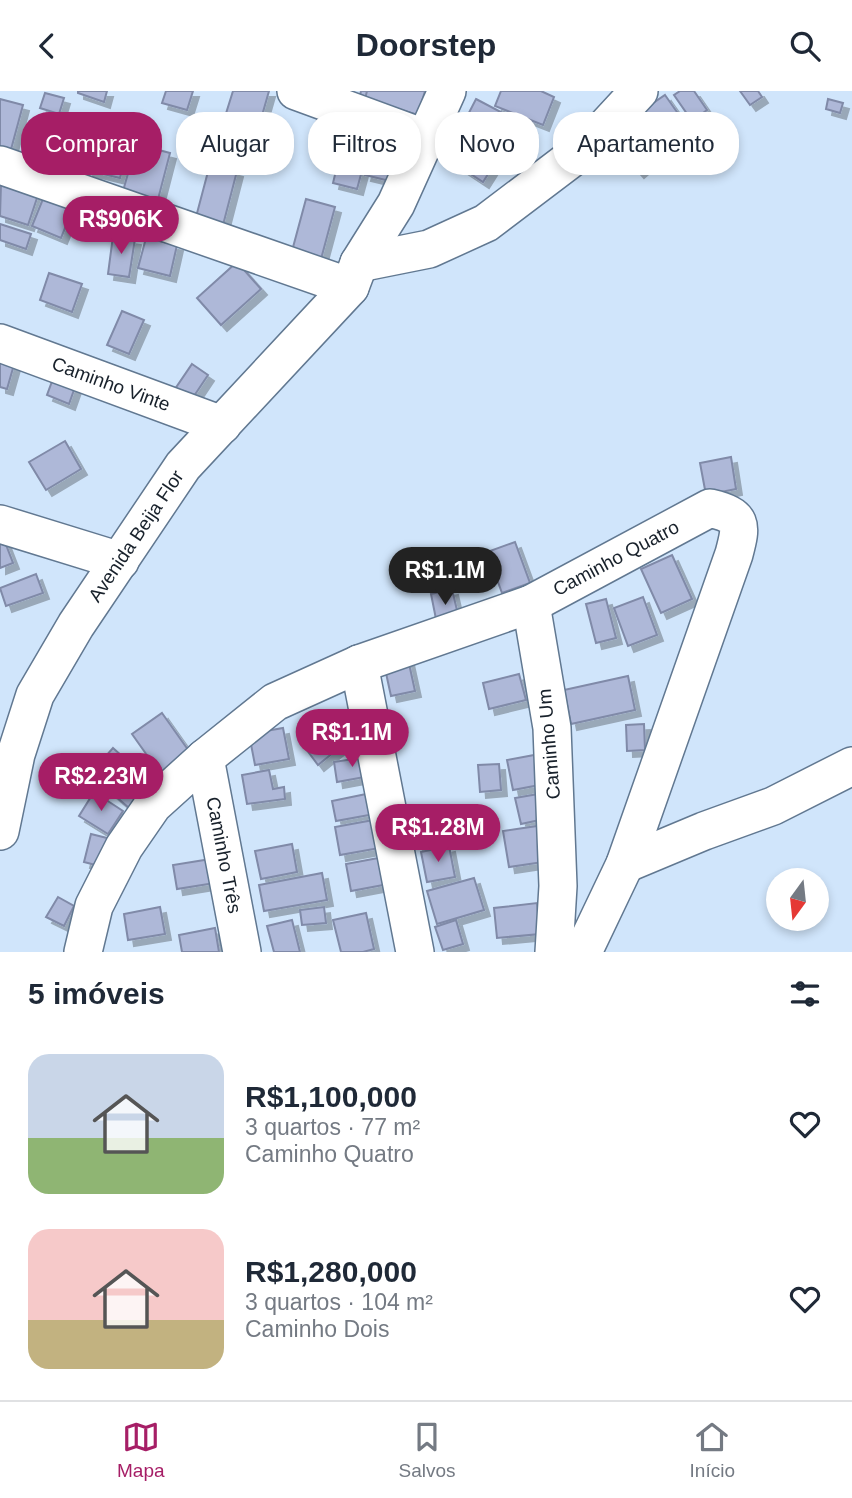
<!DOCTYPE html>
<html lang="pt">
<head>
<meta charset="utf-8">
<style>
  body { margin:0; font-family:Arial,sans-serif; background:#f6f6f7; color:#1f2937; height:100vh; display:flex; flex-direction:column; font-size:26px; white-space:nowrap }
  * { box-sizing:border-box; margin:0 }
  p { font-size:23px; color:#747a83 }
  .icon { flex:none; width:38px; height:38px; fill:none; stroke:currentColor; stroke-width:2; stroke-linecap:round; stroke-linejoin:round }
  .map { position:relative; height:861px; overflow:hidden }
  .details { display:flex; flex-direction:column; background:#fff; flex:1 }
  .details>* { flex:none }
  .top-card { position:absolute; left:21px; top:21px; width:810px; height:63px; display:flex; gap:14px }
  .needle { width:46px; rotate:195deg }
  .tools { position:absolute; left:766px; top:777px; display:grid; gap:14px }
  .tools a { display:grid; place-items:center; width:63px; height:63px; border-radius:50%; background:#fff; box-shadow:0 4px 10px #0003; font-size:35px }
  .price { position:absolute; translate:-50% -60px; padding:0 16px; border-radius:24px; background:#a61e66; color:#fff; font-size:23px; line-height:46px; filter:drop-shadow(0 2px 4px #0008) }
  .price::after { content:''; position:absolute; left:50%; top:42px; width:21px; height:16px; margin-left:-10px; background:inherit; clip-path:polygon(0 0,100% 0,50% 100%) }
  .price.selected { background:#222; color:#fff }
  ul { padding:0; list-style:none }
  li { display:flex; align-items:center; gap:21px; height:175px; padding:0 28px }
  li span { display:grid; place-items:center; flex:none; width:196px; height:140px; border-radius:21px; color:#555 }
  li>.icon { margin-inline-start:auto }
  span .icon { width:84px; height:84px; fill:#fffc; stroke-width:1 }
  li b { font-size:30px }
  h2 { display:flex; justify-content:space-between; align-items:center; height:84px; padding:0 28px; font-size:30px }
  .tag { padding:0 24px; border-radius:28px; background:#fff; box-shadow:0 4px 10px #0003; font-size:24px; line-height:63px }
  .tag.selected { background:#a61e66; color:#fff }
  header { display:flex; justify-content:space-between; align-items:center; height:91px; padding:0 28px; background:#fff; font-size:32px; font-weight:800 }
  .tab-bar { display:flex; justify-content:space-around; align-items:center; height:98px; border-top:2px solid #e0e1e3; background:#fff; font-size:19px; color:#747a83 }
  .tab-bar a { display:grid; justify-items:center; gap:4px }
  .tab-bar .selected { color:#a61e66 }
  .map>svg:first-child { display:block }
  .building { fill:#aeb8d8; stroke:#808aa8; stroke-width:2; filter:url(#shadow) }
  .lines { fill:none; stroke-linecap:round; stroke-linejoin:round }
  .minor-casing { stroke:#617891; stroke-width:40 }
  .minor { stroke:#fff; stroke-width:37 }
  .labels { text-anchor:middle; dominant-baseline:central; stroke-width:7; stroke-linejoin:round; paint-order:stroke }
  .street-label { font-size:19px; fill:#18212b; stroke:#fff }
</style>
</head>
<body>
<header><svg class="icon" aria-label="back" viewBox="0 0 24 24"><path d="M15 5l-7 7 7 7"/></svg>Doorstep<svg class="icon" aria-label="search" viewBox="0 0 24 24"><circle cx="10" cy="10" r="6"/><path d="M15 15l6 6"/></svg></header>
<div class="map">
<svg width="852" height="861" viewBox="0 0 852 861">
  <defs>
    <filter id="shadow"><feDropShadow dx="6" dy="6" stdDeviation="0" flood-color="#0004"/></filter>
  </defs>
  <rect width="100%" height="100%" fill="#d0e5fb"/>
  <g class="building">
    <polygon points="78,0 107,0 104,11 78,2"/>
    <polygon points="166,0 193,0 187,19 162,12"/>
    <polygon points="233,0 269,0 257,42 223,32"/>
    <polygon points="361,0 428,0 421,21 360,4"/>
    <polygon points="367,0 425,0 418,24 365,8"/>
    <polygon points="501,0 541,0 554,6 543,34 495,15"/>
    <polygon points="680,0 694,0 707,19 692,30 674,4"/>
    <polygon points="740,0 758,0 762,6 750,14"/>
    <polygon points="45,2 64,7 59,23 40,17"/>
    <polygon points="665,4 698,51 676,66 643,19"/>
    <polygon points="0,8 23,14 10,62 0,59"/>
    <polygon points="476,8 531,37 514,70 459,41"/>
    <polygon points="828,8 843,12 840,22 826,18"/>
    <polygon points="320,23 342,32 334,52 311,42"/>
    <polygon points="99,32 132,40 120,87 87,79"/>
    <polygon points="639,34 662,60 638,81 615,55"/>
    <polygon points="454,46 495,72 483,91 442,64"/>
    <polygon points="374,49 403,57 394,91 365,84"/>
    <polygon points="144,55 170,62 156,116 121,107 129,79 137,81"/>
    <polygon points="341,59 366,65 357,98 333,92"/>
    <polygon points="210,73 237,80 223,134 196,126"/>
    <polygon points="1,93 38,104 28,134 0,125"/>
    <polygon points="45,103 74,115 61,147 32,135"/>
    <polygon points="306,108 335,116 321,168 292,160"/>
    <polygon points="0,133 31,143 26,158 0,149"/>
    <polygon points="113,145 135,148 129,186 108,183"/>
    <polygon points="146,147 177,154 170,185 138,177"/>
    <polygon points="237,171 261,198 221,234 197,207"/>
    <polygon points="49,182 82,193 72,221 40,209"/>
    <polygon points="122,220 144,229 129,263 107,254"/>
    <polygon points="0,266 15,270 7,298 0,296"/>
    <polygon points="192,273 208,284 192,308 175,298"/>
    <polygon points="54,285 76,293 69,313 47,304"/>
    <polygon points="65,350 81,378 46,399 29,371"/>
    <polygon points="731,366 736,398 706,404 700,372"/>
    <polygon points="3,446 13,472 0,477 0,447"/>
    <polygon points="515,451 530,492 502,502 487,461"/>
    <polygon points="672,464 692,508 661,522 641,478"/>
    <polygon points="36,483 43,502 6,515 0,497"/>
    <polygon points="452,498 459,528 437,533 431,503"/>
    <polygon points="643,506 657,544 628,555 614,517"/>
    <polygon points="606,508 616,547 596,552 586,513"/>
    <polygon points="408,568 415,600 391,605 384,573"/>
    <polygon points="519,583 526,609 489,618 483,592"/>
    <polygon points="628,585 635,619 571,633 564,599"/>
    <polygon points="162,622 191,663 161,684 132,643"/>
    <polygon points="644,633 645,659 627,660 626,634"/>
    <polygon points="283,637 289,668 255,674 249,643"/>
    <polygon points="331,637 344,653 318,674 306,658"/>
    <polygon points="113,657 152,692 129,717 90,683"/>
    <polygon points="545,662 550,692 513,699 507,669"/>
    <polygon points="366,666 370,685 337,691 334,671"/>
    <polygon points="499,673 501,699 480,701 478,674"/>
    <polygon points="269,679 273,698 284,696 285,708 247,713 242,684"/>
    <polygon points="94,701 123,720 108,743 79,725"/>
    <polygon points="376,701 380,722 336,730 332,710"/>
    <polygon points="544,702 549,727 521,733 515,707"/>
    <polygon points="450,716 456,746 417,753 411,724"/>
    <polygon points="379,728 385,756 340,764 335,736"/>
    <polygon points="544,734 550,770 509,776 503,740"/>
    <polygon points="91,743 115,749 107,777 84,771"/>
    <polygon points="292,753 297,781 261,788 255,760"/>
    <polygon points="449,755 455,786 427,791 421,761"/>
    <polygon points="389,765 394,792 351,800 346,773"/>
    <polygon points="217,767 221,791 177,798 173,774"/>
    <polygon points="322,782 327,809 264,820 259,794"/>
    <polygon points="474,787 484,819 437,833 427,800"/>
    <polygon points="58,806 74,815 64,835 46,826"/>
    <polygon points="537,812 540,843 497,847 494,817"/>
    <polygon points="160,816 165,843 128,849 124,823"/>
    <polygon points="324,816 326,832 302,834 300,819"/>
    <polygon points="366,822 374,858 363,861 341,861 333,829"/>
    <polygon points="292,829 300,861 274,861 267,835"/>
    <polygon points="456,829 463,853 443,859 435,836"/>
    <polygon points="215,837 219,861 182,861 179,844"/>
  </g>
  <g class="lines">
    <defs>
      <g id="minor">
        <polyline points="296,0 427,48"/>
        <polyline points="0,74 350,196"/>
        <polyline points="359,172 429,158 486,132 589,54 639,0"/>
        <polyline points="0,252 222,334"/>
        <polyline points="0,433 120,470"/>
        <polyline points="531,513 552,637 558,795 554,861"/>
        <polyline points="359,573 415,861"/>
        <polyline points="205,667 242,861"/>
        <polyline points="0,740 16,663 35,604 76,534 183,375 350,196 359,172 396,113 447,0"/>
        <polyline points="625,773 704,740 773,715 852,675"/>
        <path d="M83 861 94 815 124 756 153 714 205 667 275 611 359 573 531 513 710 417C743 425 742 433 734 463L625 773 583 861"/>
      </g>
    </defs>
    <use href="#minor" class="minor-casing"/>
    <use href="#minor" class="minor"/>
  </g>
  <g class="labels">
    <g class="street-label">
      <text transform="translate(111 293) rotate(20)">Caminho Vinte</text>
      <text transform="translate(136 445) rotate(-56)">Avenida Beija Flor</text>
      <text transform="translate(616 467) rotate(-28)">Caminho Quatro</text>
      <text transform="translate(549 653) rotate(-95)">Caminho Um</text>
      <text transform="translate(224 764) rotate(79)">Caminho Três</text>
    </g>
  </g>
</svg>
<div class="tools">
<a><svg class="needle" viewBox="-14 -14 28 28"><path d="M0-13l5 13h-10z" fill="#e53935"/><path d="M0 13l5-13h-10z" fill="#747a83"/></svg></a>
</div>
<b class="price" style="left:121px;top:165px">R$906K</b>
<b class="price selected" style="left:445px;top:516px">R$1.1M</b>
<b class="price" style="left:352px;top:678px">R$1.1M</b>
<b class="price" style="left:101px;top:722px">R$2.23M</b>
<b class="price" style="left:438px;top:773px">R$1.28M</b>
<div class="top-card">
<a class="tag selected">Comprar</a>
<a class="tag">Alugar</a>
<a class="tag">Filtros</a>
<a class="tag">Novo</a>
<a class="tag">Apartamento</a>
</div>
</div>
<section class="details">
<h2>5 imóveis<svg class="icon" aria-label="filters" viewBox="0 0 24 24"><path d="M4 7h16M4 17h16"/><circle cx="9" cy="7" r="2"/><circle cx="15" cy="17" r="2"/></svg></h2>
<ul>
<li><span style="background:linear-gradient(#c9d6e8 60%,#8fb573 0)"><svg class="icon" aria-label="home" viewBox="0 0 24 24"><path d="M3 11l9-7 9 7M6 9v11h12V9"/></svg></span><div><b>R$1,100,000</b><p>3 quartos · 77 m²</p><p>Caminho Quatro</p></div><svg class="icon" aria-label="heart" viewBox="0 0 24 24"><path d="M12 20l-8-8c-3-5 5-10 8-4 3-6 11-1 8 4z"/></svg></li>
<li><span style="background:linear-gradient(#f6c9c9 65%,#c2b280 0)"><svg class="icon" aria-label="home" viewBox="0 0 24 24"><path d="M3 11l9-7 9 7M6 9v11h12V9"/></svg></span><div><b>R$1,280,000</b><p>3 quartos · 104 m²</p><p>Caminho Dois</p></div><svg class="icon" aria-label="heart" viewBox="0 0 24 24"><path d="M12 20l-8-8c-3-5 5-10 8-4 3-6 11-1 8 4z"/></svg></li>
</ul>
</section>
<nav class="tab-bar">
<a class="selected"><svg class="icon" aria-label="map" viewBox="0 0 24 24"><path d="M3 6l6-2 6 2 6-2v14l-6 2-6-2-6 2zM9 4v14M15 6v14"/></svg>Mapa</a>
<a><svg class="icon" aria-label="saved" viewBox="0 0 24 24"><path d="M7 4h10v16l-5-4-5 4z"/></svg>Salvos</a>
<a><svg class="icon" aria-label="home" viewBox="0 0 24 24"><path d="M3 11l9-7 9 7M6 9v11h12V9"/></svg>Início</a>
</nav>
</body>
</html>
